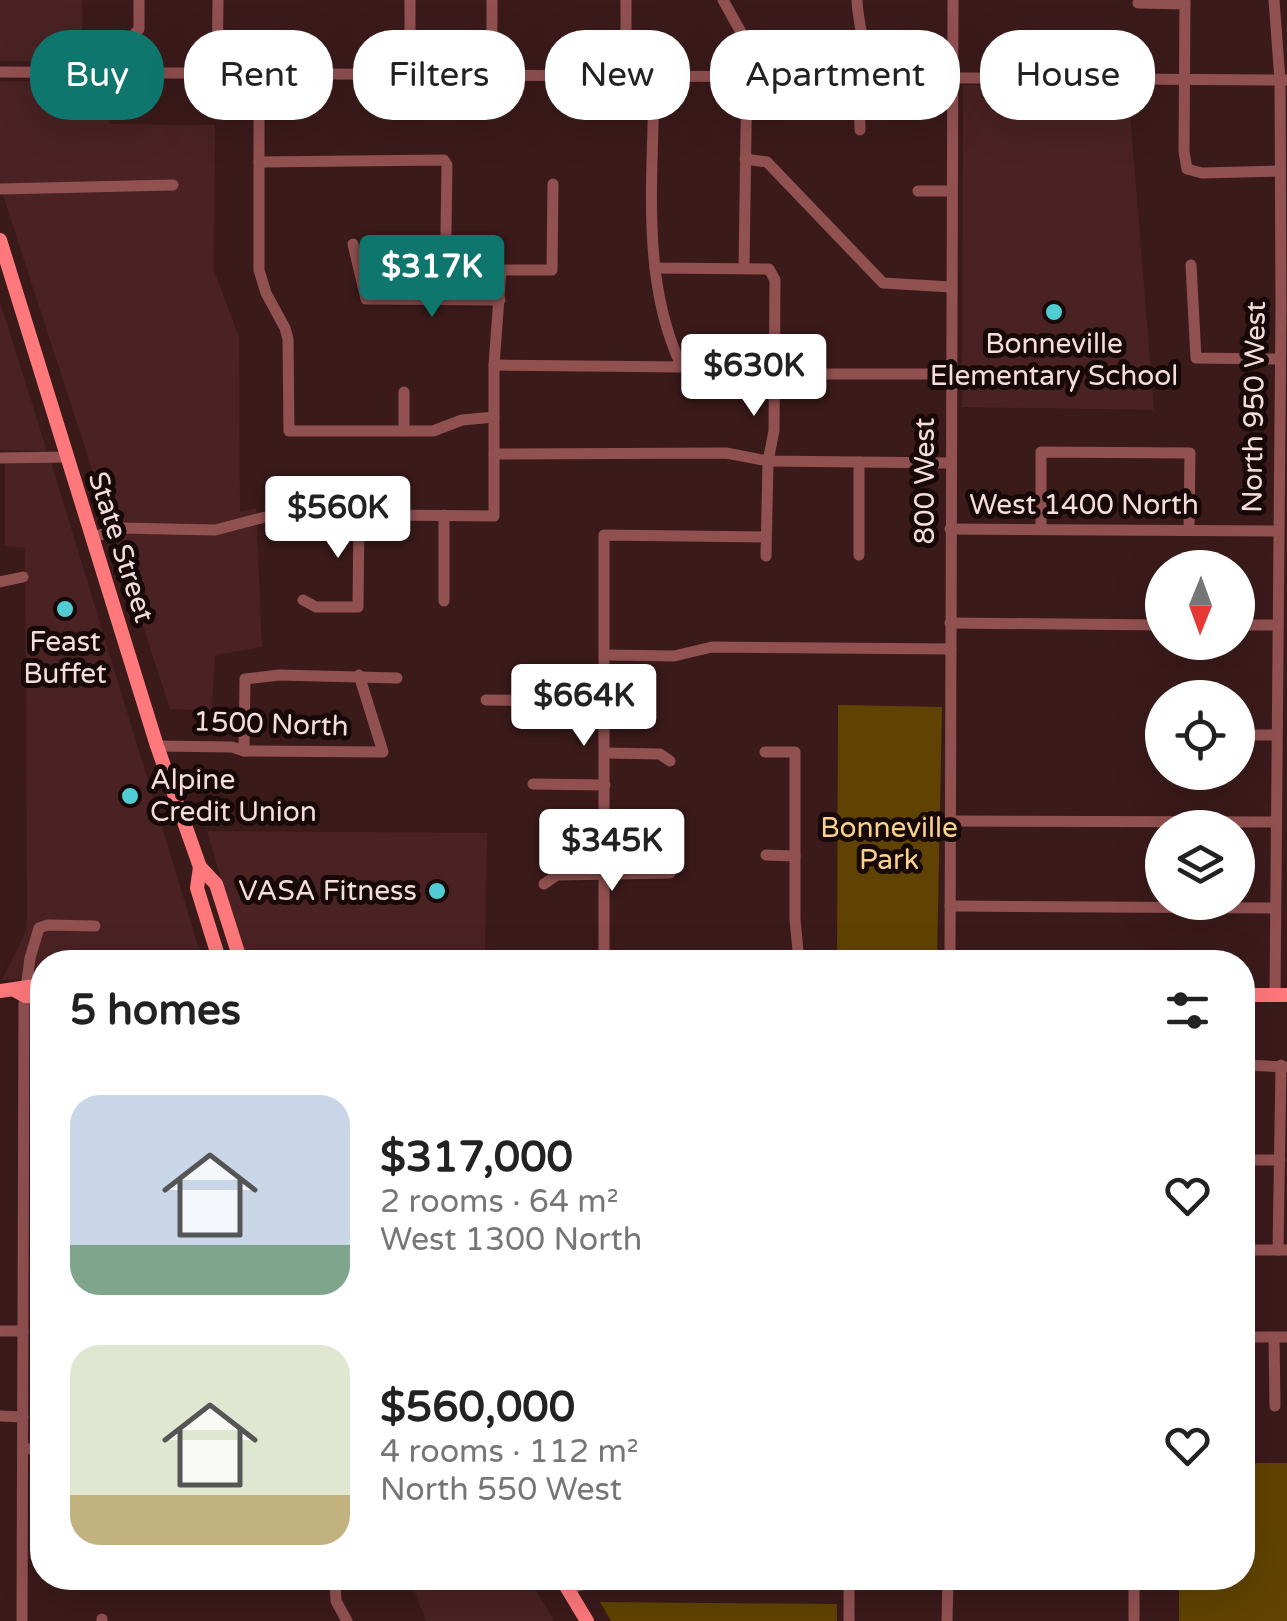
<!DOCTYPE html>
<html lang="en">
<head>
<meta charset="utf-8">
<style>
  body { margin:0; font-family:"Varela Round",sans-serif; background:#f6f6f6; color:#222; height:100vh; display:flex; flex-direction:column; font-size:38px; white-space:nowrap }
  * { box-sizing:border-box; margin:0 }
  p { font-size:32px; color:#767676 }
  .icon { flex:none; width:55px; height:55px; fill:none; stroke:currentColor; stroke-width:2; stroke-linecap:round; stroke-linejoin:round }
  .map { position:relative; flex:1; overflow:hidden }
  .sheet { position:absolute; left:30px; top:950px; width:1225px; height:640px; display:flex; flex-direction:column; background:#fff; border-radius:40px; box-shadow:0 10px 40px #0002 }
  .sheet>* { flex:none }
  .hud { position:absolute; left:30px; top:30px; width:1228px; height:90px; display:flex; gap:20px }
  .needle { width:65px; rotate:181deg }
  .buttons { position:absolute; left:1145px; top:550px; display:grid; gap:20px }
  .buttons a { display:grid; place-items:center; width:110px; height:110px; border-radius:50%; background:#fff; box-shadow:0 10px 40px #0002; font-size:50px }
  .price { position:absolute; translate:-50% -85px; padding:0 22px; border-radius:10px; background:#fff; color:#222; font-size:32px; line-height:65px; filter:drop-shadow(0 2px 5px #0008) }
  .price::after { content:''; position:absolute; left:50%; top:60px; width:30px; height:22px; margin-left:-15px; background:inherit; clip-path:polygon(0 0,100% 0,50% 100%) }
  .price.selected { background:#0f766e; color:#fff }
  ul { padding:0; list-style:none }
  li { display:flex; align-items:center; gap:30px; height:250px; padding:0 40px }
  li span { display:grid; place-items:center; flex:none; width:280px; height:200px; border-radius:30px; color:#555 }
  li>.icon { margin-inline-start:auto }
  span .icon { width:120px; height:120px; fill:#fffc; stroke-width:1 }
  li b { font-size:42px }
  h2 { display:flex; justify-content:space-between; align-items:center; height:120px; padding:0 40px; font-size:42px }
  .pill { padding:0 35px; border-radius:40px; background:#fff; box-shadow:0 10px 40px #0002; font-size:35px; line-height:90px }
  .pill.selected { background:#0f766e; color:#fff }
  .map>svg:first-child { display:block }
  .built { fill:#4a2223 }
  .green { fill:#604302 }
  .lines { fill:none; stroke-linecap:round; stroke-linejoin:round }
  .minor { stroke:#925151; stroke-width:11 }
  .major { stroke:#ff787b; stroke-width:14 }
  .poi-dot { fill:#51ccd4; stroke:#180909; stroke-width:4 }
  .labels { text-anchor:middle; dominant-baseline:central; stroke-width:10; stroke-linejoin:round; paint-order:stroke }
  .poi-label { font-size:28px; fill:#f4dddc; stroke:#180909 }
  .street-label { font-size:28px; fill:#f4dddc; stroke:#180909 }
  .park-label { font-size:28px; fill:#fad28d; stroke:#180909 }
</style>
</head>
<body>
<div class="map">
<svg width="1287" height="1621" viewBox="0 0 1287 1621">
  <rect width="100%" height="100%" fill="#3b1a1a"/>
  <g class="built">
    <rect x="0" y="0" width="82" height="61"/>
    <polygon points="0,81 109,82 109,124 215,125 214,270 239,337 240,512 256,508 262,647 215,655 212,711 170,709 0,186"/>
    <polygon points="963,85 1128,88 1154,410 962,407"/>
    <polygon points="0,302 47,451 0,450"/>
    <polygon points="5,461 51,462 203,962 42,962 42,979 2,980 26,931 27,915 25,548 5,546"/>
    <polygon points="207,831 487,833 485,962 246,962"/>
    <polygon points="409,1578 529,1578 554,1621 426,1621"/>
  </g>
  <g class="green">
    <polygon points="838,705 942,707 937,962 837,962"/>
    <polygon points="1243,1463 1287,1463 1287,1621 1179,1621 1179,1578 1242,1578"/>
    <polygon points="600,1602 837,1604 837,1621 611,1621"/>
  </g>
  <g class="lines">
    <g class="minor">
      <polyline points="626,0 626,75"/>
      <polyline points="723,0 742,34 747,63 744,268"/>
      <path d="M857 0C858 26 867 50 867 76"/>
      <polyline points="1185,0 1184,152 1187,169 1202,173 1280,171"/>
      <polyline points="1274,0 1280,80 1281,306 1275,995"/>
      <polyline points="1138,3 1185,4"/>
      <polyline points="115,71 116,55 139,29 139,0"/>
      <polyline points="0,72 1287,80"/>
      <polyline points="217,74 218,0"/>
      <polyline points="259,74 259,270 266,293 285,328 288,339 289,431 433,431 462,420 494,417"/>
      <polyline points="410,74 410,0"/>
      <polyline points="492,75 492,0"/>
      <polyline points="859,76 860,130"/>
      <polyline points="745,159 767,162 883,283 951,287"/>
      <polyline points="259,162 444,160 447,165 445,299"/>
      <polyline points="0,189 173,185"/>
      <polyline points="918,191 950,191"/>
      <polyline points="353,244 366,299 500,300"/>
      <polyline points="1191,265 1196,358 1280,359"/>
      <polyline points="655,268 769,269 775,280 774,431 768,461 766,556"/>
      <path d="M494 365 682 367C639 279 654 171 654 75"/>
      <polyline points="775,374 950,374"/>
      <polyline points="404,392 404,430"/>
      <polyline points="494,454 726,453 768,461 949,463"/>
      <polyline points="0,458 66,457"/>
      <polyline points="950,529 1278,531"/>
      <polyline points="1041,529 1041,452 1190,453 1189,530"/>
      <polyline points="94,537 121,528 215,530 277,514 494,516 494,365 501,270 552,270 553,184"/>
      <polyline points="859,555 859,462"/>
      <polyline points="0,582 23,577"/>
      <polyline points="303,600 316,607 358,607 359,515"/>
      <polyline points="444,601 444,515"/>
      <polyline points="950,623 1162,625"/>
      <polyline points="1238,625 1278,625"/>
      <polyline points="605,655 674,656 712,647 951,649"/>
      <polyline points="486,700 605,701"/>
      <polyline points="1238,735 1277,735"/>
      <polyline points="157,746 232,747 244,751 383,752 359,675"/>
      <polyline points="244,751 245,679 279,675 397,678"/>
      <polyline points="765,752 795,752 795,919 799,962"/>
      <polyline points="605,753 660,754 670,761"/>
      <polyline points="533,784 605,785"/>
      <polyline points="951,821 1276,822"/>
      <polyline points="766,855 795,856"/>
      <polyline points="544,884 557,875 670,873"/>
      <polyline points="950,906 1275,908"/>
      <polyline points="604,962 604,535 765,537"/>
      <polyline points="950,962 953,0"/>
      <polyline points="1242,1065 1287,1067"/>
      <polyline points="1242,1160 1280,1160"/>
      <polyline points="1242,1250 1287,1250"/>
      <polyline points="1278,1250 1281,1065"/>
      <polyline points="0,1331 23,1331"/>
      <polyline points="1242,1337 1287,1337"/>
      <polyline points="1274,1338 1275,1406"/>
      <polyline points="0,1416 23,1417"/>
      <polyline points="24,1449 42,1448"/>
      <polyline points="335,1578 336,1601 347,1621"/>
      <polyline points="849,1578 849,1621"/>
      <polyline points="568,1589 604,1578"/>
      <polyline points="22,1621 24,1004 30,958 39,928 48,925 95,926"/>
      <polyline points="102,1621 102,1619"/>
      <polyline points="947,1621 948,1578"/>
      <polyline points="1134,1621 1134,1578"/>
    </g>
    <g class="major">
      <polyline points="0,240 157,746 200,867 216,884 241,962"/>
      <polyline points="200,867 197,888 220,962"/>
      <polyline points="0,991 42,985"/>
      <polyline points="16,991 25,996 42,996"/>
      <polyline points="1242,995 1287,995"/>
      <polyline points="561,1578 587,1621"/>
    </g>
  </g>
  <g class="poi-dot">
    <circle cx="1054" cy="312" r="10"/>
    <circle cx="65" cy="609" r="10"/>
    <circle cx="130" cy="796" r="10"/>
    <circle cx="437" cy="891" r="10"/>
  </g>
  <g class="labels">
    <g class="poi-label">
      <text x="1054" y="344">Bonneville<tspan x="1054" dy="32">Elementary School</tspan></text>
      <text x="65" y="642">Feast<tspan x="65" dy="32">Buffet</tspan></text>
      <text x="150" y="780" text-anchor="start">Alpine<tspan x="150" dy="32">Credit Union</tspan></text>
      <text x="417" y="891" text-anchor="end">VASA Fitness</text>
    </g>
    <g class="street-label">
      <text transform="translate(1254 407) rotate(-89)">North 950 West</text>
      <text transform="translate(925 481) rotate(-90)">800 West</text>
      <text x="1084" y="505">West 1400 North</text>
      <text transform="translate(121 547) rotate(72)">State Street</text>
      <text transform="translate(271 724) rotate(2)">1500 North</text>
    </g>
    <g class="park-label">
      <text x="889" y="828">Bonneville<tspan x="889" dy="32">Park</tspan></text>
    </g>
  </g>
</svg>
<div class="buttons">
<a><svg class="needle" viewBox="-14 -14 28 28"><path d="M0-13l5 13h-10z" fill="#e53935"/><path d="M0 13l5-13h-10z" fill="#767676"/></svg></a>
<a><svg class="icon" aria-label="locate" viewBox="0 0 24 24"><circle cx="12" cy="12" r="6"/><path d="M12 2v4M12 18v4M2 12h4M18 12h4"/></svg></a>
<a><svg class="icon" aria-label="layers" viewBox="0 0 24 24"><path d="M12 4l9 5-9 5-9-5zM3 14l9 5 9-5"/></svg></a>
</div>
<b class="price selected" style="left:432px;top:320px">$317K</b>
<b class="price" style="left:754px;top:419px">$630K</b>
<b class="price" style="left:338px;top:561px">$560K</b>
<b class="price" style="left:584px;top:749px">$664K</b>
<b class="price" style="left:612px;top:894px">$345K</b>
<div class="hud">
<a class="pill selected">Buy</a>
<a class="pill">Rent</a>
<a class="pill">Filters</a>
<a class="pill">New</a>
<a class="pill">Apartment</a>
<a class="pill">House</a>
</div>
<section class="sheet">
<h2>5 homes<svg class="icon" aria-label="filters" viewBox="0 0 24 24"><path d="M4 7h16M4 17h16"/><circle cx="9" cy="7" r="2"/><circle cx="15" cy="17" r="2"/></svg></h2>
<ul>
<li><span style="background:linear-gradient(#c9d6e8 75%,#7fa58c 0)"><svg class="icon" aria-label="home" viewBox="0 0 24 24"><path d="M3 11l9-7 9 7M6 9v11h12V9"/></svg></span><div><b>$317,000</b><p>2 rooms · 64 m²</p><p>West 1300 North</p></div><svg class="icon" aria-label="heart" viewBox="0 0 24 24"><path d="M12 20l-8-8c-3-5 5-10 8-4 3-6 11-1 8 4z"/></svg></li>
<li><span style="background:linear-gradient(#dfe7d0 75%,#c2b280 0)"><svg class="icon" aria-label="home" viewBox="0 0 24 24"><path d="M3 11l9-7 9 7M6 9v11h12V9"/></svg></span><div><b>$560,000</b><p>4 rooms · 112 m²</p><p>North 550 West</p></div><svg class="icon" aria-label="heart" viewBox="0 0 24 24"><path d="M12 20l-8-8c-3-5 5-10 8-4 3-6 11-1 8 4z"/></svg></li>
</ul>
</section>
</div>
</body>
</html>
